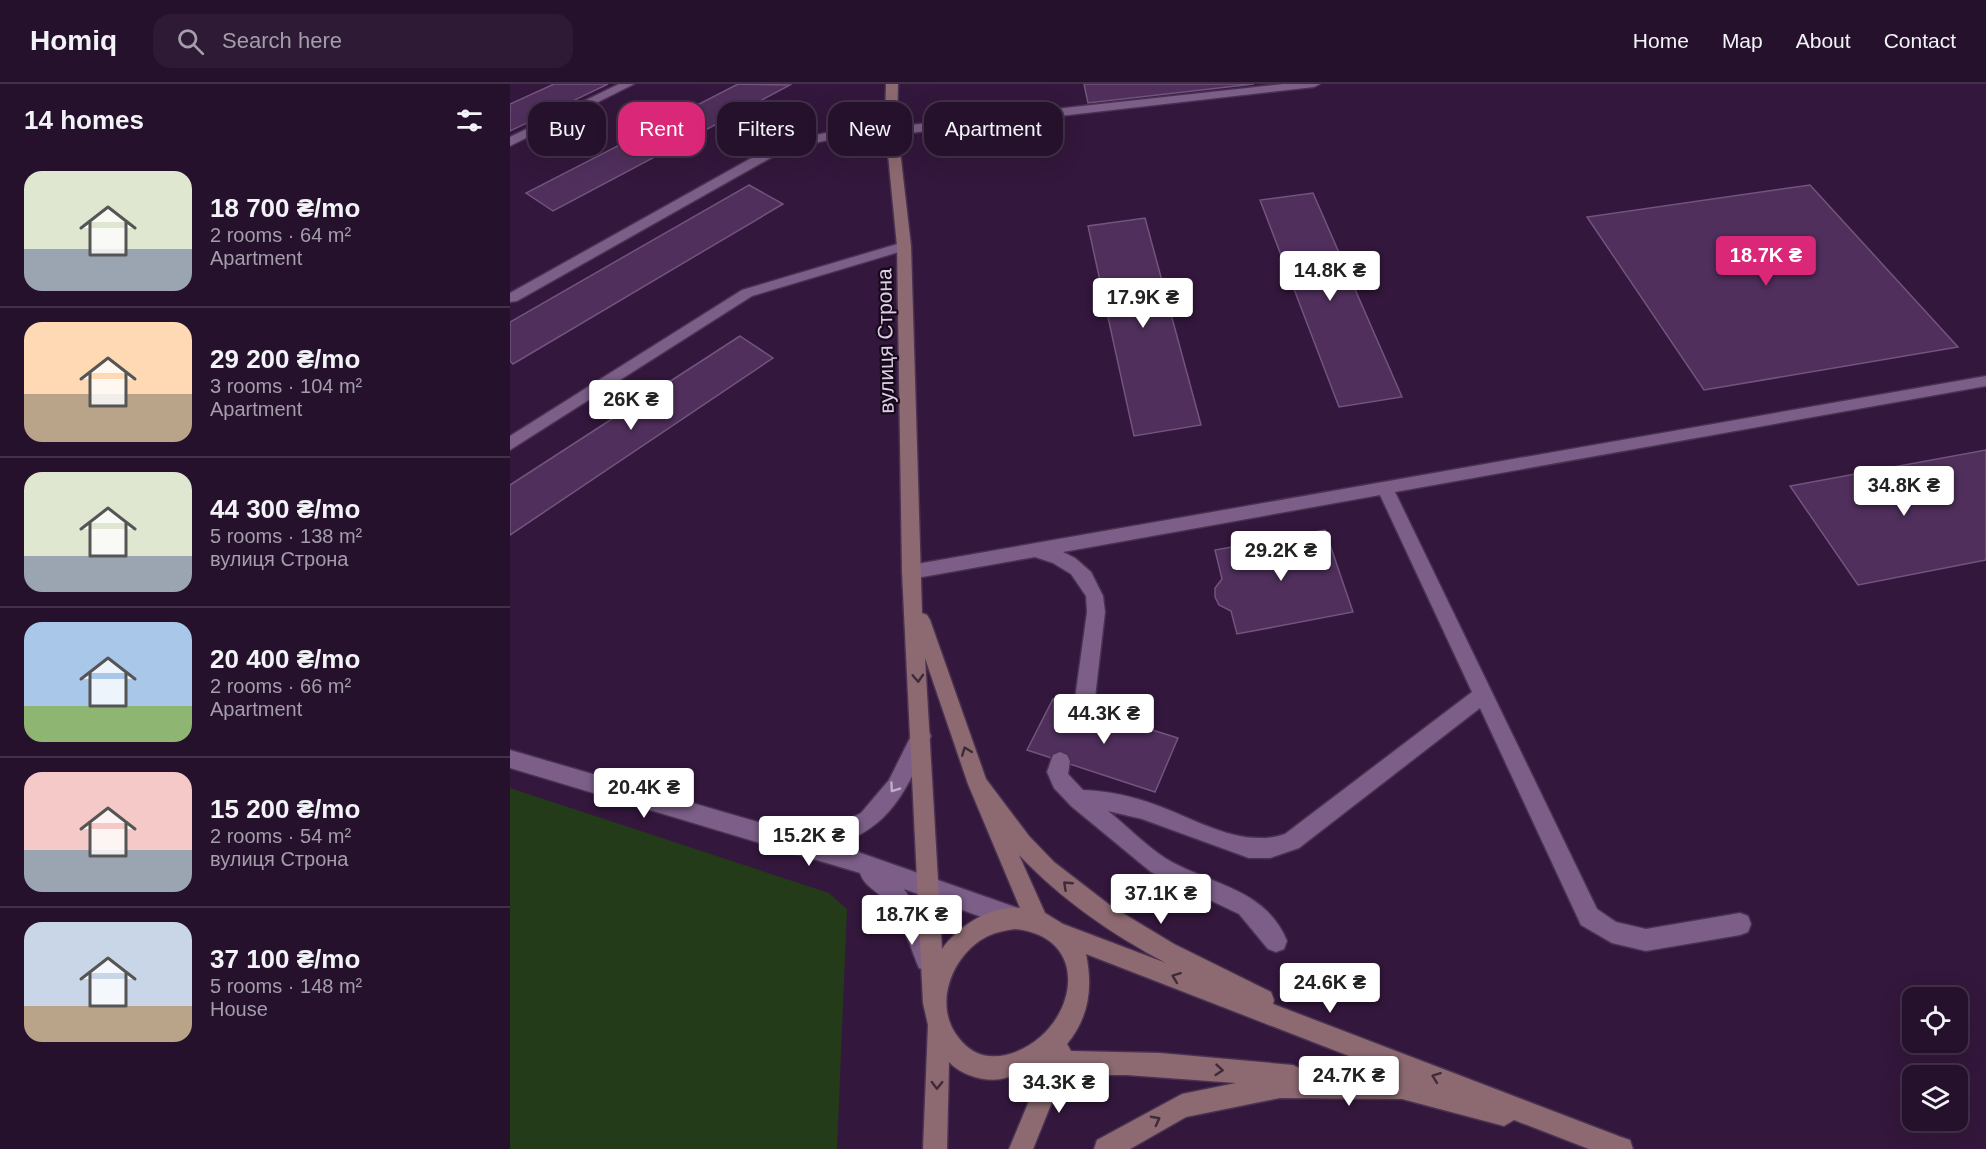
<!DOCTYPE html>
<html lang="en">
<head>
<meta charset="utf-8">
<style>
  body { margin:0; font-family:Helvetica,sans-serif; background:#2e1a35; color:#f1f3f6; height:100vh; display:flex; flex-direction:column; font-size:22px; white-space:nowrap }
  * { box-sizing:border-box; margin:0 }
  p { font-size:20px; color:#a49daa }
  .icon { flex:none; width:33px; height:33px; fill:none; stroke:currentColor; stroke-width:2; stroke-linecap:round; stroke-linejoin:round }
  .map { position:relative; flex:1; overflow:hidden }
  .sheet { display:flex; flex-direction:column; background:#26112d; width:510px }
  .sheet>* { flex:none }
  .guide { position:absolute; left:18px; top:18px; width:570px; height:54px; display:flex; gap:12px }
  .tools { position:absolute; left:1392px; top:903px; display:grid; gap:12px }
  .tools a { display:grid; place-items:center; width:66px; height:66px; border-radius:12px; background:#26112d; box-shadow:0 6px 24px #0002,0 0 0 2px #423149; font-size:30px }
  .price { position:absolute; translate:-50% -51px; padding:0 14px; border-radius:6px; background:#fff; color:#222; font-size:20px; line-height:39px; filter:drop-shadow(0 2px 3px #0008) }
  .price::after { content:''; position:absolute; left:50%; top:36px; width:18px; height:14px; margin-left:-9px; background:inherit; clip-path:polygon(0 0,100% 0,50% 100%) }
  .price.current { background:#db2777; color:#fff }
  ul { padding:0; list-style:none }
  li { display:flex; align-items:center; gap:18px; height:150px; padding:0 24px }
  li+li { border-top:2px solid #423149 }
  li span { display:grid; place-items:center; flex:none; width:168px; height:120px; border-radius:18px; color:#555 }
  li>.icon { margin-inline-start:auto }
  span .icon { width:72px; height:72px; fill:#fffc; stroke-width:1 }
  li b { font-size:26px }
  h2 { display:flex; justify-content:space-between; align-items:center; height:72px; padding:0 24px; font-size:26px }
  .pill { padding:0 21px; border-radius:18px; background:#26112d; box-shadow:0 6px 24px #0002,0 0 0 2px #423149; font-size:21px; line-height:54px }
  .pill.current { background:#db2777; color:#fff }
  header { display:flex; align-items:center; gap:36px; box-sizing:border-box; height:84px; padding:0 30px; background:#26112d; border-bottom:2px solid #423149 }
  header strong { font-size:28px }
  nav { display:flex; gap:33px; margin-inline-start:auto; font-size:21px }
  .search { width:420px; height:54px; background:#2e1a35; display:flex; align-items:center; gap:15px; box-sizing:border-box; padding:0 21px; border-radius:18px; color:#a49daa; font-size:22px }
  main { display:flex; flex:1; min-height:0 }
  .map>svg:first-child { display:block }
  .green { fill:#243b1a }
  .building { fill:#502f5c; stroke:#72547e; stroke-width:1.5 }
  .lines { fill:none; stroke-linecap:round; stroke-linejoin:round }
  .lane-casing { stroke:#493251; stroke-width:3 }
  .street-casing { stroke:#493251; stroke-width:3 }
  .secondary-casing { stroke:#493251; stroke-width:3 }
  .lane { fill:#7c5e88; fill-rule:evenodd }
  .street { fill:#7c5e88; fill-rule:evenodd }
  .secondary { fill:#8d6a71; fill-rule:evenodd }
  .oneway { stroke:#3e2b38 }
  .oneway2 { stroke:#c1acca }
  .labels { text-anchor:middle; dominant-baseline:central; stroke-width:4.5; stroke-linejoin:round; paint-order:stroke }
  .street-label { font-size:21px; fill:#dfcee6; stroke:#140919 }
</style>
</head>
<body>
<header>
<strong>Homiq</strong>
<div class="search"><svg class="icon" aria-label="search" viewBox="0 0 24 24"><circle cx="10" cy="10" r="6"/><path d="M15 15l6 6"/></svg>Search here</div>
<nav><a>Home</a><a>Map</a><a>About</a><a>Contact</a></nav>
</header>
<main>
<section class="sheet">
<h2>14 homes<svg class="icon" aria-label="filters" viewBox="0 0 24 24"><path d="M4 7h16M4 17h16"/><circle cx="9" cy="7" r="2"/><circle cx="15" cy="17" r="2"/></svg></h2>
<ul>
<li><span style="background:linear-gradient(#dfe7d0 65%,#9aa5b1 0)"><svg class="icon" aria-label="home" viewBox="0 0 24 24"><path d="M3 11l9-7 9 7M6 9v11h12V9"/></svg></span><div><b>18 700 ₴/mo</b><p>2 rooms · 64 m²</p><p>Apartment</p></div></li>
<li><span style="background:linear-gradient(#ffd9b3 60%,#b9a48a 0)"><svg class="icon" aria-label="home" viewBox="0 0 24 24"><path d="M3 11l9-7 9 7M6 9v11h12V9"/></svg></span><div><b>29 200 ₴/mo</b><p>3 rooms · 104 m²</p><p>Apartment</p></div></li>
<li><span style="background:linear-gradient(#dfe7d0 70%,#9aa5b1 0)"><svg class="icon" aria-label="home" viewBox="0 0 24 24"><path d="M3 11l9-7 9 7M6 9v11h12V9"/></svg></span><div><b>44 300 ₴/mo</b><p>5 rooms · 138 m²</p><p>вулиця Строна</p></div></li>
<li><span style="background:linear-gradient(#a9c7e8 70%,#8fb573 0)"><svg class="icon" aria-label="home" viewBox="0 0 24 24"><path d="M3 11l9-7 9 7M6 9v11h12V9"/></svg></span><div><b>20 400 ₴/mo</b><p>2 rooms · 66 m²</p><p>Apartment</p></div></li>
<li><span style="background:linear-gradient(#f6c9c9 65%,#9aa5b1 0)"><svg class="icon" aria-label="home" viewBox="0 0 24 24"><path d="M3 11l9-7 9 7M6 9v11h12V9"/></svg></span><div><b>15 200 ₴/mo</b><p>2 rooms · 54 m²</p><p>вулиця Строна</p></div></li>
<li><span style="background:linear-gradient(#c9d6e8 70%,#b9a48a 0)"><svg class="icon" aria-label="home" viewBox="0 0 24 24"><path d="M3 11l9-7 9 7M6 9v11h12V9"/></svg></span><div><b>37 100 ₴/mo</b><p>5 rooms · 148 m²</p><p>House</p></div></li>
</ul>
</section>
<div class="map">
<svg width="1476" height="1065" viewBox="0 0 1476 1065">
  <rect width="100%" height="100%" fill="#33173c"/>
  <polygon class="green" points="0,704 319,809 337,825 327,1065 0,1065"/>
  <g class="building">
    <polygon points="44,0 98,0 0,47 0,20"/>
    <polygon points="228,0 280,1 43,127 16,109"/>
    <polygon points="574,0 744,0 578,19"/>
    <polygon points="239,101 273,120 3,280 0,277 0,238"/>
    <polygon points="1300,101 1448,263 1194,306 1077,133"/>
    <polygon points="803,109 892,313 829,323 750,116"/>
    <polygon points="635,134 691,341 624,352 578,142"/>
    <polygon points="230,252 263,274 0,451 0,401"/>
    <polygon points="1476,366 1476,476 1348,501 1280,402"/>
    <polygon points="815,446 843,528 727,550 721,527 709,521 705,513 705,504 712,495 705,466"/>
    <polygon points="543,615 668,654 645,708 517,666"/>
  </g>
  <g class="lines">
    <defs>
      <g id="lane">
        <polygon points="109,0 124,0 0,62 0,53"/>
        <polygon points="773,0 810,0 804,3 382,51 376,47 381,44 278,64 7,217 0,218 0,209 270,58 381,36 387,40 382,43"/>
        <polygon points="394,158 399,159 399,165 242,212 0,366 0,352 232,206"/>
        <path d="M1476 292V302L885 408 1087 825 1106 838 1136 845 1230 829 1238 832 1241 840 1238 848 1230 851 1136 867 1102 859 1071 841 970 624 789 764 760 774H739L632 735 598 727C617 742 635 761 655 774 699 801 755 803 777 857L774 865 766 868 758 865 729 830 641 788 561 722 544 704 537 688 543 671 550 668 557 671 560 677 558 690 573 706C598 707 622 712 646 721 686 735 731 765 775 750L962 608 870 411 553 468 565 474 581 488 593 512 595 528 584 622 581 628 574 630 567 628 564 622 577 528 576 512 561 490 543 479 525 473 401 495 395 493 392 488 395 483 401 481Z"/>
      </g>
      <path id="street" d="M411 643 418 646 421 652C398 702 382 745 325 760L505 823 513 826 516 834 513 842 505 845 394 805 410 830 428 876 425 884 417 887 409 884C399 860 393 836 375 816 367 807 353 801 350 789L0 684V666L282 748 332 739 351 729 379 696 404 646Z"/>
      <path id="secondary" d="M376 0H388L387 40 401 162 412 529 417 531 420 536 476 695 519 752 544 778 601 822 664 860 761 908 764 916 763 920 1111 1053 1120 1056 1123 1065H1079L1004 1036 994 1042 892 1015 770 1014 676 1033 620 1065H584L587 1056 672 1010 726 999 617 991H553L523 1065H499L529 993C521 993 517 992 510 991 505 990 497 994 491 995 474 998 451 991 439 978L437 1065H413L418 941 413 919 392 488 387 162 375 40ZM415 574 458 700 510 824C481 821 448 842 432 865ZM509 771C552 816 601 850 656 879L553 840 535 829ZM505 845C589 854 564 954 496 971 476 975 461 970 448 953 422 920 443 869 478 852 487 848 496 846 505 845ZM576 870 888 991 794 990 791 985 783 981 650 969 561 967 557 960C579 933 583 904 576 870Z"/>
    </defs>
    <use href="#lane" class="lane-casing"/>
    <use href="#street" class="street-casing"/>
    <use href="#secondary" class="secondary-casing"/>
    <use href="#lane" class="lane"/>
    <use href="#street" class="street"/>
    <use href="#secondary" class="secondary"/>
  </g>
  <defs><path id="oneway-chevron" d="M-2-3.5L2.5 0L-2 3.5" fill="none" stroke-width="1.6" stroke-linecap="round" stroke-linejoin="round" transform="scale(1.5)"/></defs>
  <g class="oneway">
    <use href="#oneway-chevron" transform="translate(408 594) rotate(87)"/>
    <use href="#oneway-chevron" transform="translate(456 667) rotate(-111)"/>
    <use href="#oneway-chevron" transform="translate(557 801) rotate(-137)"/>
    <use href="#oneway-chevron" transform="translate(666 893) rotate(-159)"/>
    <use href="#oneway-chevron" transform="translate(709 986) rotate(5)"/>
    <use href="#oneway-chevron" transform="translate(926 993) rotate(-159)"/>
    <use href="#oneway-chevron" transform="translate(427 1001) rotate(91)"/>
    <use href="#oneway-chevron" transform="translate(646 1036) rotate(-28)"/>
  </g>
  <use class="oneway2" href="#oneway-chevron" transform="translate(384 704) rotate(125)"/>
  <g class="labels">
    <g class="street-label">
      <text transform="translate(375 257) rotate(-91)">вулиця Строна</text>
    </g>
  </g>
</svg>
<div class="tools">
<a><svg class="icon" aria-label="locate" viewBox="0 0 24 24"><circle cx="12" cy="12" r="6"/><path d="M12 2v4M12 18v4M2 12h4M18 12h4"/></svg></a>
<a><svg class="icon" aria-label="layers" viewBox="0 0 24 24"><path d="M12 4l9 5-9 5-9-5zM3 14l9 5 9-5"/></svg></a>
</div>
<b class="price current" style="left:1256px;top:203px">18.7K ₴</b>
<b class="price" style="left:820px;top:218px">14.8K ₴</b>
<b class="price" style="left:633px;top:245px">17.9K ₴</b>
<b class="price" style="left:121px;top:347px">26K ₴</b>
<b class="price" style="left:1394px;top:433px">34.8K ₴</b>
<b class="price" style="left:771px;top:498px">29.2K ₴</b>
<b class="price" style="left:594px;top:661px">44.3K ₴</b>
<b class="price" style="left:134px;top:735px">20.4K ₴</b>
<b class="price" style="left:299px;top:783px">15.2K ₴</b>
<b class="price" style="left:651px;top:841px">37.1K ₴</b>
<b class="price" style="left:402px;top:862px">18.7K ₴</b>
<b class="price" style="left:820px;top:930px">24.6K ₴</b>
<b class="price" style="left:839px;top:1023px">24.7K ₴</b>
<b class="price" style="left:549px;top:1030px">34.3K ₴</b>
<div class="guide">
<a class="pill">Buy</a>
<a class="pill current">Rent</a>
<a class="pill">Filters</a>
<a class="pill">New</a>
<a class="pill">Apartment</a>
</div>
</div>
</main>
</body>
</html>
